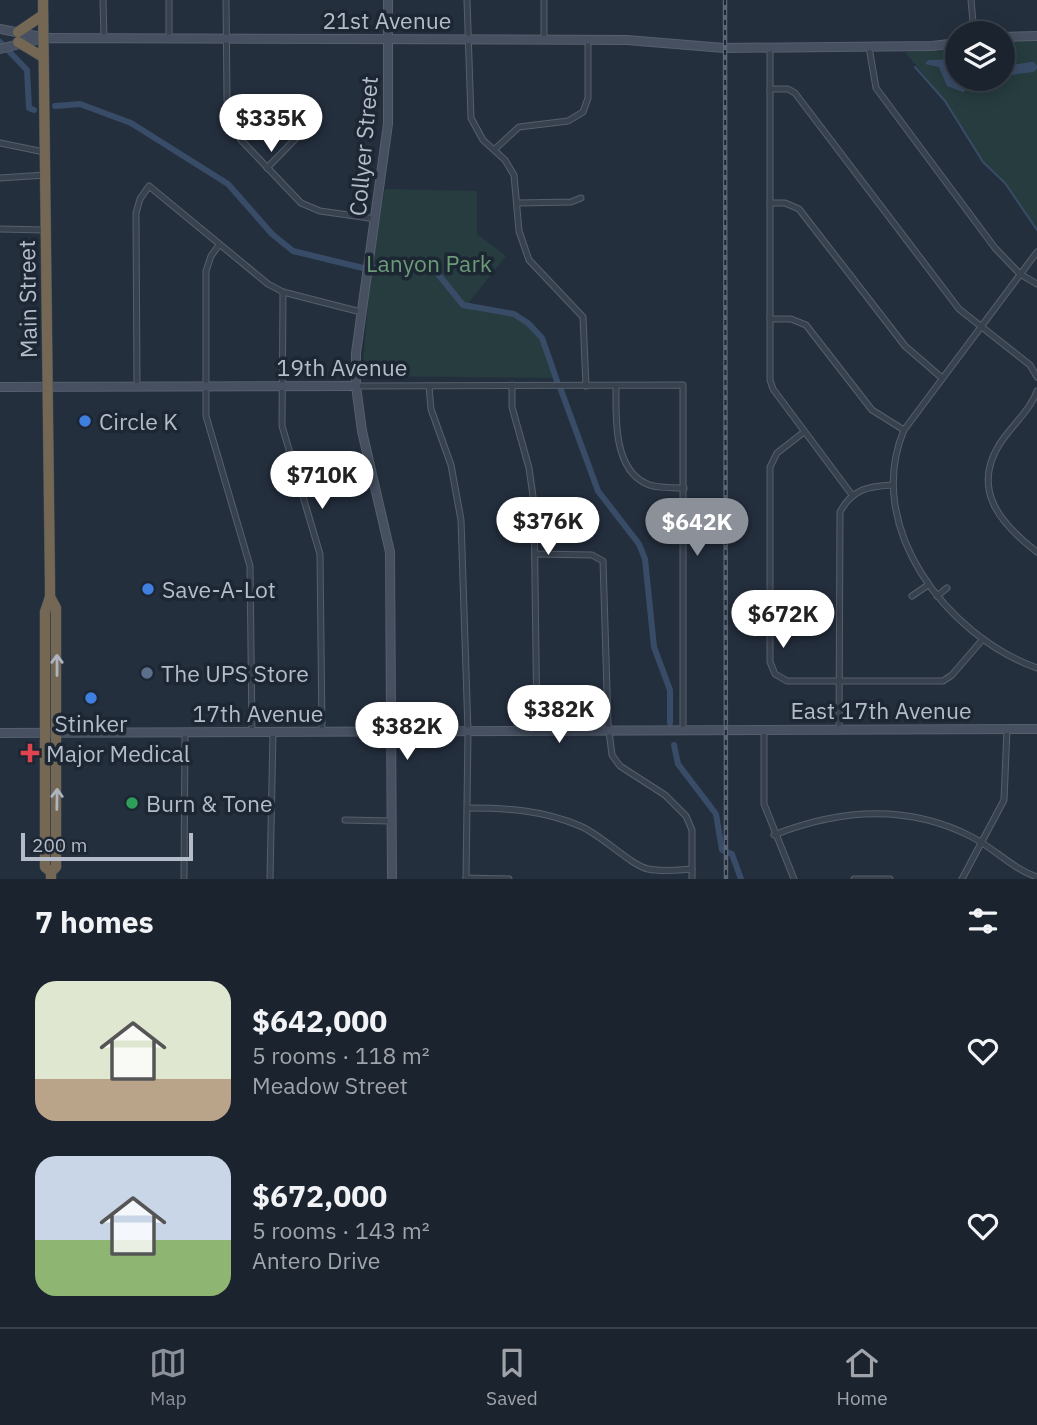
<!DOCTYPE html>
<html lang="en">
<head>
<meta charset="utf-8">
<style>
  body { margin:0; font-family:"IBM Plex Sans",sans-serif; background:#282f3a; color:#f1f3f6; height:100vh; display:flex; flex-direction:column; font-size:26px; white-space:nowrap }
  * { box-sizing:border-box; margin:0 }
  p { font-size:23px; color:#a0a4aa }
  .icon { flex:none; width:38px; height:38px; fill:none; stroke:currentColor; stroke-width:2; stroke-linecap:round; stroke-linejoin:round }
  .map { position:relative; height:879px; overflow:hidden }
  .sheet { display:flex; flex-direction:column; background:#1b232e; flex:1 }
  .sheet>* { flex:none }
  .controls { position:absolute; left:945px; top:21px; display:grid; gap:14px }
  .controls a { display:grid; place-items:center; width:70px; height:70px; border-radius:50%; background:#1b232e; box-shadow:0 4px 18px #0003,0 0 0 2px #39404a; font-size:35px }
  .scale { position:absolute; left:21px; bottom:18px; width:172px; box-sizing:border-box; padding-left:7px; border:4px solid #b4bcc9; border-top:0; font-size:19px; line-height:24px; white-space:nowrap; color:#b4bcc9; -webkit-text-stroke:5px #1d2633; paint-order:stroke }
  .price { position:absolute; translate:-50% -60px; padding:0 16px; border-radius:24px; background:#fff; color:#222; font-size:23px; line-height:46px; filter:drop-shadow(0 2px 4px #0008) }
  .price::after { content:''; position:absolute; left:50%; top:42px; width:21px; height:16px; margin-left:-10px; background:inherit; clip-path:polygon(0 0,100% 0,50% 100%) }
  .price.active { background:#8c9099; color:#fff }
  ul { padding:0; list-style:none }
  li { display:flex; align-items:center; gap:21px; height:175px; padding:0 35px }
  li span { display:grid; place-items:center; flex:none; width:196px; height:140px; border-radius:21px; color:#555 }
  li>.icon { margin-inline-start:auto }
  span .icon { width:84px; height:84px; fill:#fffc; stroke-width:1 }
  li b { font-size:30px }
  h2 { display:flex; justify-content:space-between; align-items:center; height:84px; padding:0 35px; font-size:30px }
  .tabs { display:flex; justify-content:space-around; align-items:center; height:98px; border-top:2px solid #39404a; background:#1b232e; font-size:19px; color:#a0a4aa }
  .tabs a { display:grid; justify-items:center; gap:4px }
  .tabs .active { color:#8c9099 }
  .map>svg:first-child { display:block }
  .green { fill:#263c3f }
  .water { fill:#394c67 }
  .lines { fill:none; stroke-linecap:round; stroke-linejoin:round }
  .stream { stroke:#394c67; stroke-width:2 }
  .canal { stroke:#394c67; stroke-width:6 }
  .river { stroke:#394c67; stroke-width:10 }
  .street-casing { stroke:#565f6c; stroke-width:7 }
  .secondary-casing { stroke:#565f6c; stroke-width:10 }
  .highway-casing { stroke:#434c59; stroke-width:11 }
  .street { stroke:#38414e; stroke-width:5 }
  .secondary { stroke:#465061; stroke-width:8 }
  .highway { stroke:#746855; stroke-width:10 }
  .rail-casing { stroke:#5a6575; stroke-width:4.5 }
  .rail { stroke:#1d2633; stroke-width:2; stroke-dasharray:5; stroke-linecap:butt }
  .oneway { stroke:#aeb4bd }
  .shop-dot { fill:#3f7fe0; stroke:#1d2633; stroke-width:2.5 }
  .service-dot { fill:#5c6f8a; stroke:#1d2633; stroke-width:2.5 }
  .health-dot { fill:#e0444e; stroke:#1d2633; stroke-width:2.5 }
  .leisure-dot { fill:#2e9e5b; stroke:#1d2633; stroke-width:2.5 }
  .labels { text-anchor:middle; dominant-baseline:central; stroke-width:7; stroke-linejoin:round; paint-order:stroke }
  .street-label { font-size:23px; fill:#b4bcc9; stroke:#1d2633 }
  .park-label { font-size:23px; fill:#6b9a76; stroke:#1d2633 }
  .poi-label { font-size:23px; fill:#b4bcc9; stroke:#1d2633; text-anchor:start }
</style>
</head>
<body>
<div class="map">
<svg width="1037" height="879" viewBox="0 0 1037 879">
  <rect width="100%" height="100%" fill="#242f3e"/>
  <g class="green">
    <polygon points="1003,41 1037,41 1037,230 1005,183 983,162 945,101 905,52 957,48 957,79 1003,79"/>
    <path d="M385 189 477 191V234L506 256 466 306C528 317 534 318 556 378L362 376 371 270Z"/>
  </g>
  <polygon class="water" points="957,59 957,79 983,79 963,92 947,86 939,67 925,64 928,60"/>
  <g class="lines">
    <polyline class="stream" points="915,67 945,101 983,162 1005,183 1037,230"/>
    <g class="canal">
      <polyline points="0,42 27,70 29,108 34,110"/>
      <polyline points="55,106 80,104 131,123 228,184 272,234 293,251 363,268"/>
      <polyline points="373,268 426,266 434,269 463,305 514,314 529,324 542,338 557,381"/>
      <polyline points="561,390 598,491 639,544 645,559 654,647 670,690 670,723"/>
      <polyline points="674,745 678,764 716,814 722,850 732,854 741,879"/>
    </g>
    <polyline class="river" points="1003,71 1032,67"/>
    <defs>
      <g id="street">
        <polyline points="103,0 104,38"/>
        <polyline points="169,0 169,39"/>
        <polyline points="226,0 227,100 229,113 241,140 301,203 320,211 376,219"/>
        <polyline points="467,0 471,118 483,140 505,160 514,175 519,231 529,260 583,317 586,386"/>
        <polyline points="544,0 544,40"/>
        <polyline points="971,0 974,33"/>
        <polyline points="869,47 876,88 995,248 1020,274 1037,284"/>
        <polyline points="770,48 770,380 773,389 852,495"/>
        <polyline points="770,89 788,89 795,93 959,309 1030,365 1037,377"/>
        <polyline points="0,143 44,152"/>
        <polyline points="495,149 519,127 568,121 583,112 588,98 588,40"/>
        <polyline points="267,168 310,124 313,116"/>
        <polyline points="0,178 45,175"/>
        <polyline points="518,203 571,202 581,198"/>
        <polyline points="770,203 785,203 799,209 905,346 942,378"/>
        <polyline points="0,229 45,230"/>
        <polyline points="219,245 211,256 206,271 206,416 250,566 252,732"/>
        <path d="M1037 252 904 430C863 527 947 636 1037 668"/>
        <polyline points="283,292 282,426 320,554 322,732"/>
        <polyline points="770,319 791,319 806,325 872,410 904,430"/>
        <polyline points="512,385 512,407 529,468 534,503 537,731"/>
        <polyline points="356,386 683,385 683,730"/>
        <polyline points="429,386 431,409 451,465 461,520 468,731 466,879"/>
        <path d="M616 386C616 416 613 467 645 483 656 489 671 487 684 488"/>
        <polyline points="137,387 136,213 140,199 149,186 268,284 283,292 361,312"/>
        <path d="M1037 391C1030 411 1010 427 999 445 971 491 1002 525 1037 552"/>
        <polyline points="804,432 777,453 770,467 770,662 775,674 787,681 943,681 952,675 983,639"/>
        <polyline points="535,554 592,555 603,561 608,723 612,755 620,766 665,795 686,816 692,830 692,879"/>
        <polyline points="912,596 928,585"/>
        <polyline points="937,596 947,588"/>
        <polyline points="764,730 764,804 794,879"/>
        <path d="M839 730 840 512C852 489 869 486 893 485"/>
        <path d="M468 808C507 808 543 810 580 826 602 835 630 865 648 869 662 872 678 870 692 869"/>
        <polyline points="345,820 391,821"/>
        <path d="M774 835C840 809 908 804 972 837 995 849 1013 869 1037 877"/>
        <polyline points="466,878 509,879"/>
        <polyline points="184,879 185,732"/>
        <polyline points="270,879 273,732"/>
        <polyline points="854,879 890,879"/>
        <polyline points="962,879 1004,800 1007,729"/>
      </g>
      <g id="secondary">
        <polyline points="388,0 388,124 356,353 356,386 362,431 390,552 392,879"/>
        <polyline points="0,29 41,37"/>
        <polyline points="1003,37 1037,36"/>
        <polyline points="0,49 44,38 627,40 724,48 932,46 957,43"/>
        <polyline points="0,387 356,386"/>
        <polyline points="0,733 1037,729"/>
      </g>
      <g id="highway">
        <polyline points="43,0 50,585 50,597 56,608 56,867 51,872 51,879"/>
        <polyline points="18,32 43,15"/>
        <polyline points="18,42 43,57"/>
        <polyline points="50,597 45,612 45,867 51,872"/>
      </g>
    </defs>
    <use href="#street" class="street-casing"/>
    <use href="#secondary" class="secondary-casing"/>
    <use href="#highway" class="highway-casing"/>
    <use href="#street" class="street"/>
    <use href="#secondary" class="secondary"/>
    <use href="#highway" class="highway"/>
    <defs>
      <polyline id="rail" points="725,0 726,879"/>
    </defs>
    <use href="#rail" class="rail-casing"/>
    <use href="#rail" class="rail"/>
  </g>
  <defs><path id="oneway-shaft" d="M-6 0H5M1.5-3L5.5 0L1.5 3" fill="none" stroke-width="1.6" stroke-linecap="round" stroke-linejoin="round" transform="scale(1.75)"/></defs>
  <g class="oneway">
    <use href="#oneway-shaft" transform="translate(57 665) rotate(-90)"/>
    <use href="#oneway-shaft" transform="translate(57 799) rotate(-89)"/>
  </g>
  <g class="shop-dot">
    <circle cx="85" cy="421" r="7"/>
    <circle cx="148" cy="589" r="7"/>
    <circle cx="91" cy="698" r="7"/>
  </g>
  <circle class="service-dot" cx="147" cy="673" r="7"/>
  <path class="health-dot" d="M26.5 742.5h7v7h7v7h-7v7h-7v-7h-7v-7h7z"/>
  <circle class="leisure-dot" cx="132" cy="803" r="7"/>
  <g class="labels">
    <g class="street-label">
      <text x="387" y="20">21st Avenue</text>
      <text transform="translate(363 146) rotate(-85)">Collyer Street</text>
      <text transform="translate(27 299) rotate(-91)">Main Street</text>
      <text x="342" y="367">19th Avenue</text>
      <text x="881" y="710">East 17th Avenue</text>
      <text x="258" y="713">17th Avenue</text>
    </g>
    <g class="park-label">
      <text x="429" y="263">Lanyon Park</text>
    </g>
    <g class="poi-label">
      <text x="99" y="421">Circle K</text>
      <text x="162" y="589">Save-A-Lot</text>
      <text x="161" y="673">The UPS Store</text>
      <text x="91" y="723" text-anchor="middle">Stinker</text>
      <text x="46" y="753">Major Medical</text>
      <text x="146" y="803">Burn &amp; Tone</text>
    </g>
  </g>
</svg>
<div class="controls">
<a><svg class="icon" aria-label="layers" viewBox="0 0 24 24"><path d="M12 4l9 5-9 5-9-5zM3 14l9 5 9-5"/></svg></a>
</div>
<div class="scale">200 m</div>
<b class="price" style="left:271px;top:154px">$335K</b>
<b class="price" style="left:322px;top:511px">$710K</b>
<b class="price" style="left:548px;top:557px">$376K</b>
<b class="price active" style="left:697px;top:558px">$642K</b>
<b class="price" style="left:783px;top:650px">$672K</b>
<b class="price" style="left:559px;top:745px">$382K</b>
<b class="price" style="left:407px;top:762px">$382K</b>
</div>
<section class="sheet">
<h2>7 homes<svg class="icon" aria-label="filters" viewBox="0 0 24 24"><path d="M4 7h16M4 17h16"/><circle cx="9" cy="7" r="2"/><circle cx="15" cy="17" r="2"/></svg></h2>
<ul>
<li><span style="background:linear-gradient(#dfe7d0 70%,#b9a48a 0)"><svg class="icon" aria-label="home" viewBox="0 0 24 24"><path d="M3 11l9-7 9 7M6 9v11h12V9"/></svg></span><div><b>$642,000</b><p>5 rooms · 118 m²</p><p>Meadow Street</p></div><svg class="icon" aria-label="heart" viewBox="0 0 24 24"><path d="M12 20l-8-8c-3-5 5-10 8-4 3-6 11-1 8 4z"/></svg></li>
<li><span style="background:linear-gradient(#c9d6e8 60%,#8fb573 0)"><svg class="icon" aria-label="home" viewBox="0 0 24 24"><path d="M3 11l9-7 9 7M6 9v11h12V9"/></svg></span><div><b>$672,000</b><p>5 rooms · 143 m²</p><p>Antero Drive</p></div><svg class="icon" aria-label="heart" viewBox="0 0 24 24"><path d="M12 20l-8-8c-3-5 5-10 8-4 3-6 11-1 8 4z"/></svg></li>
</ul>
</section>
<nav class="tabs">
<a class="active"><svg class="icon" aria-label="map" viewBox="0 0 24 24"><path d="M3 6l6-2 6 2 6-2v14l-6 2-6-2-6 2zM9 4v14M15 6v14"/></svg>Map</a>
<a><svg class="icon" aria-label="saved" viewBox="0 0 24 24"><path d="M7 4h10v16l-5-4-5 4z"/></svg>Saved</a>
<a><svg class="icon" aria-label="home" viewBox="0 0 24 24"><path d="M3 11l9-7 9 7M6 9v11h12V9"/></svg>Home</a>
</nav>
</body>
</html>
